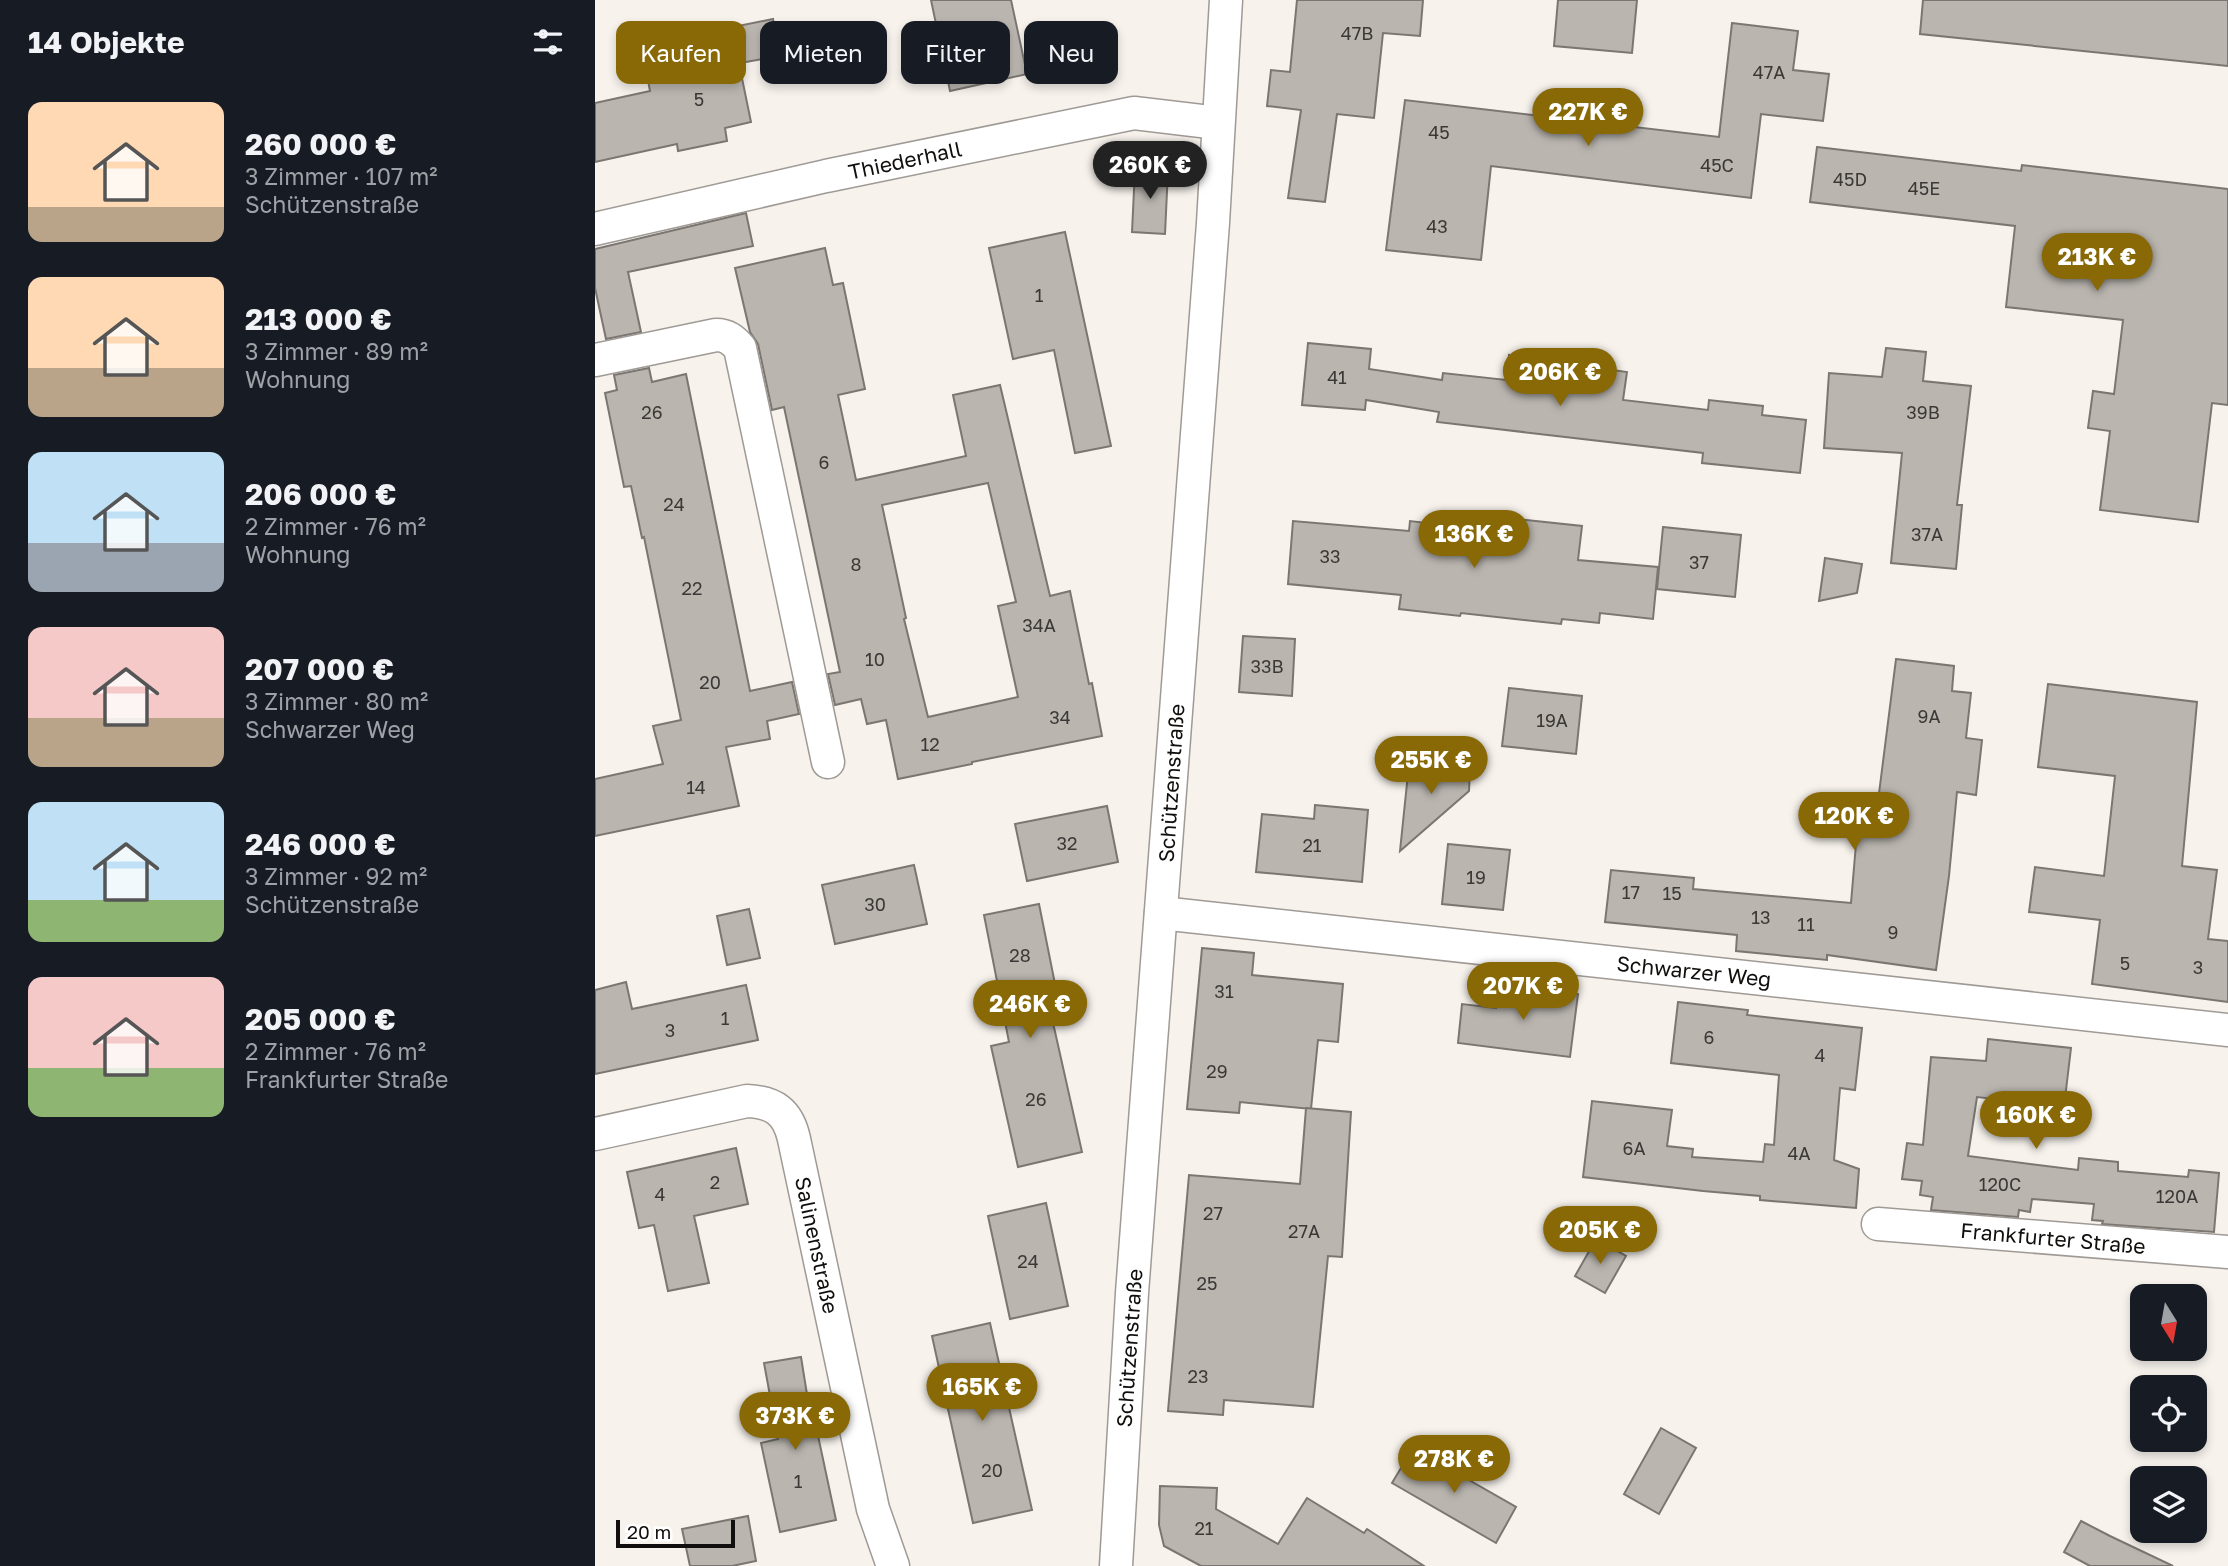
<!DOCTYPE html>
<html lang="de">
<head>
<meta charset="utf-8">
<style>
  body { margin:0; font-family:"Golos Text",sans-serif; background:#20242c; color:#f1f3f6; height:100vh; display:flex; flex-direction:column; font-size:26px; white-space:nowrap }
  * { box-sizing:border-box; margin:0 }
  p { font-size:23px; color:#9ea1a6 }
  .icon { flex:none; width:38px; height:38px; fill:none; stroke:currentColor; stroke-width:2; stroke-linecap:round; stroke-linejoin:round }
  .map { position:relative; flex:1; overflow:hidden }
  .sheet { display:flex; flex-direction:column; background:#171b24; width:595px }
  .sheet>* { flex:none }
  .top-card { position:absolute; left:21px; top:21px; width:665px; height:63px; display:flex; gap:14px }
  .needle { width:46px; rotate:169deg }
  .buttons { position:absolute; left:1535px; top:1284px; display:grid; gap:14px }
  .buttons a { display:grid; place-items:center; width:77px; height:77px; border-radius:14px; background:#171b24; box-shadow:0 4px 10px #0003; font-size:35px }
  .scale { position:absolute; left:21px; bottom:18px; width:119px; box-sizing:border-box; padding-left:7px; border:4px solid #110f0d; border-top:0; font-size:19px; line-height:24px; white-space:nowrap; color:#110f0d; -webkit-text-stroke:5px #fff; paint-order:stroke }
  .price { position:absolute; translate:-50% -60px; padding:0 16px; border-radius:24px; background:#886906; color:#fff; font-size:23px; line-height:46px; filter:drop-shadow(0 2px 4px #0008) }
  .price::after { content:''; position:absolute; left:50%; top:42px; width:21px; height:16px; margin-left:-10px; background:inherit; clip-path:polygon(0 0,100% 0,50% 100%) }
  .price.on { background:#222; color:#fff }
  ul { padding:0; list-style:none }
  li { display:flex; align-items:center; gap:21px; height:175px; padding:0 28px }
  li span { display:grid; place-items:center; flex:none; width:196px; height:140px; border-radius:14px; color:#555 }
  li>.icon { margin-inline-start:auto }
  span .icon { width:84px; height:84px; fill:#fffc; stroke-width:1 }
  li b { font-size:30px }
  h2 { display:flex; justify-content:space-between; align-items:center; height:84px; padding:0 28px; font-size:30px }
  .chip { padding:0 24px; border-radius:14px; background:#171b24; box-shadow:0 4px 10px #0003; font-size:24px; line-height:63px }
  .chip.on { background:#886906; color:#fff }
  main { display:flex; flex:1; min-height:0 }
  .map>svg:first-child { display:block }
  .building { fill:#bab5af; stroke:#7b7671; stroke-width:2; fill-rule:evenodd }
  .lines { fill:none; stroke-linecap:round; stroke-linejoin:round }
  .street-casing { stroke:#9f9a95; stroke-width:35 }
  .street { stroke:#fff; stroke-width:32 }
  .labels { text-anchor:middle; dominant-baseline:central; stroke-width:5; stroke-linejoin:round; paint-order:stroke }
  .number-label { font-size:18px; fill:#3b3836 }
  .street-label { font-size:21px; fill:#110f0d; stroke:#fff }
</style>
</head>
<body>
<main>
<section class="sheet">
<h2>14 Objekte<svg class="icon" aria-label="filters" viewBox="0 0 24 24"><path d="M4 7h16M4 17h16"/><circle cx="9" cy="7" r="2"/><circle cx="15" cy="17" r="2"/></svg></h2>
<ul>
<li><span style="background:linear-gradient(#ffd9b3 75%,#b9a48a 0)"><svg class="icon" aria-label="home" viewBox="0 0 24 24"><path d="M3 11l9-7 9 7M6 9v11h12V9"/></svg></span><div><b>260 000 €</b><p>3 Zimmer · 107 m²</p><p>Schützenstraße</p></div></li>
<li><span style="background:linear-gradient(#ffd9b3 65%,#b9a48a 0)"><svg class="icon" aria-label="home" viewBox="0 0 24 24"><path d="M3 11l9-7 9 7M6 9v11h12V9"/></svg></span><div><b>213 000 €</b><p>3 Zimmer · 89 m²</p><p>Wohnung</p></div></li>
<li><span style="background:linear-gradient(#bfe0f5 65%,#9aa5b1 0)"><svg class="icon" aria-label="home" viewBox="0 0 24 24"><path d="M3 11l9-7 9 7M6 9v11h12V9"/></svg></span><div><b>206 000 €</b><p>2 Zimmer · 76 m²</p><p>Wohnung</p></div></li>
<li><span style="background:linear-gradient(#f6c9c9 65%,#b9a48a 0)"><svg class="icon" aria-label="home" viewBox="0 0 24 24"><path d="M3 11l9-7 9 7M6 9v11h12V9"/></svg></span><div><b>207 000 €</b><p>3 Zimmer · 80 m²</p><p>Schwarzer Weg</p></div></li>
<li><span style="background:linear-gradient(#bfe0f5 70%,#8fb573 0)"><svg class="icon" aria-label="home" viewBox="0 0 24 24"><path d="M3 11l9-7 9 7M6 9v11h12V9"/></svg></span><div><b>246 000 €</b><p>3 Zimmer · 92 m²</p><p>Schützenstraße</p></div></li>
<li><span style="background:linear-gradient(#f6c9c9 65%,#8fb573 0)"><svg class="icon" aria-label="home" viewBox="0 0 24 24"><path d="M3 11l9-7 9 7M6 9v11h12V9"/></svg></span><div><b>205 000 €</b><p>2 Zimmer · 76 m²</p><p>Frankfurter Straße</p></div></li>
</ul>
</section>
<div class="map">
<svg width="1633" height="1566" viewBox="0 0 1633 1566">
  <rect width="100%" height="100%" fill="#f7f2ec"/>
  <g class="building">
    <polygon points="336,0 416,0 432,74 355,91"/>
    <polygon points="702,0 828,0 825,36 788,33 779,118 742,114 730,202 693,198 706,110 672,106 676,70 695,72"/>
    <polygon points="963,0 1042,0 1037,53 959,46"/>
    <polygon points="1328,0 1633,0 1633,66 1325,34"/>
    <polygon points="178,19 185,56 145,63 138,27"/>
    <polygon points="1137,23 1203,31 1198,70 1234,74 1228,121 1166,114 1156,198 896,166 886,260 791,250 810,100 1124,137"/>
    <polygon points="142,54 156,122 130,128 132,141 83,151 82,144 0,162 0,103 55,91 52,75 58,74 57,71"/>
    <polygon points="1222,147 1426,171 1427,165 1633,189 1633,405 1617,403 1603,522 1505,510 1515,431 1493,428 1498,391 1519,394 1528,320 1411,307 1420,226 1215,202"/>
    <polygon points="540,169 573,170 570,234 537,232"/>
    <polygon points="151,213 158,246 33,272 46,332 11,339 0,288 0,249"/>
    <polygon points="470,232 516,446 480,453 459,350 418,359 394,248"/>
    <path d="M230 248 238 285 248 283 270 389 243 395 261 480 371 456 358 395 405 385 455 596 475 591 494 684 497 683 507 736 377 762V764L303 779 291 720 272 724 266 699 240 705 233 674 245 672 189 407 177 410 163 344 155 332 140 268ZM393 483 421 602 403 606 423 697 333 717 309 619 311 618 287 505Z"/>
    <polygon points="713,343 776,349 774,369 847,380 848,373 911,380 914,355 1032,372 1028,400 1113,410 1114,400 1168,406 1167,415 1211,420 1205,473 1107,463 1108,453 842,422 844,412 771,400 770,410 707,405"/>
    <polygon points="1291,348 1331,352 1328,381 1376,386 1362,505 1367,505 1361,569 1296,563 1307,453 1229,448 1234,373 1287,377"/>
    <polygon points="54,368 57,382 91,374 155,691 197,682 204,714 172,721 175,739 131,747 144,806 0,836 0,779 68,764 58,726 86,720 49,537 47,538 36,486 29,487 10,393 22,390 19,375"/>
    <polygon points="902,517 987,526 983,560 1063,567 1058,619 1005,613 1004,623 967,619 966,624 866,613 865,616 804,609 806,595 693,584 698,521 814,531 815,521 900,531"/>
    <polygon points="1068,527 1146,535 1140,597 1062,589"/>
    <polygon points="1230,558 1267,564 1262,593 1224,601"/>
    <polygon points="648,636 700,639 697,696 644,692"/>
    <polygon points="1301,659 1359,666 1357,691 1376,693 1371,738 1387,740 1381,795 1362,792 1354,876 1341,970 1232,955 1232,960 1141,951 1142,935 1010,922 1016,870 1099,878 1098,889 1256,903 1262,832 1279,833"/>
    <polygon points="1453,684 1602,702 1587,866 1622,870 1613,939 1633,941 1633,1002 1497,984 1505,920 1434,912 1440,867 1509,876 1520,776 1443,767"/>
    <polygon points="914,688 987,696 981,754 907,746"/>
    <polygon points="814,764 875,768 874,791 805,851"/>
    <polygon points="720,805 773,810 767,882 661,872 667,814 719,819"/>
    <polygon points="512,806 523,862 432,881 420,824"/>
    <polygon points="853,844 915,850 908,910 847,904"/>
    <polygon points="319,865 332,924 240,944 227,885"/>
    <polygon points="444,904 462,994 452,996 487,1152 423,1167 396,1046 414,1042 389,915"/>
    <polygon points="154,909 165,958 132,965 122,916"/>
    <polygon points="607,948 659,953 657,975 748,984 743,1042 723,1040 716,1109 645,1102 644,1113 592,1109"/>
    <polygon points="31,982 37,1009 151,985 163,1040 0,1074 0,990"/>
    <polygon points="904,984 983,994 975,1057 863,1043 867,1004 901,1008"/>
    <polygon points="1083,1002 1153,1010 1152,1015 1267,1028 1260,1090 1245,1088 1239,1160 1264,1169 1261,1208 1165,1200 1165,1196 1108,1191 988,1177 997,1101 1077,1110 1072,1146 1098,1149 1097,1157 1168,1162 1170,1144 1179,1145 1184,1075 1076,1063"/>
    <polygon points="1393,1039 1476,1048 1469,1107 1382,1097 1373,1156 1483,1170 1484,1158 1523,1162 1523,1171 1593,1177 1594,1170 1624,1173 1619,1232 1507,1224 1508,1221 1497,1220 1499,1204 1437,1199 1435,1212 1424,1210 1423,1217 1336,1210 1338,1197 1325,1195 1327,1181 1307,1179 1312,1143 1328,1145 1336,1057 1391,1061"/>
    <polygon points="711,1108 756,1112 747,1257 733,1256 718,1407 629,1400 628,1415 573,1411 594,1175 705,1184"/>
    <polygon points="141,1148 153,1204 99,1216 114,1283 73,1291 59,1225 44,1228 32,1172"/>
    <polygon points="451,1203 473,1306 415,1319 393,1216"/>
    <polygon points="1001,1239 1031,1256 1010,1293 980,1276"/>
    <polygon points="395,1323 437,1510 378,1523 337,1336"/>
    <polygon points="206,1357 218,1432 222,1431 241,1520 185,1532 166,1443 183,1439 169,1363"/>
    <polygon points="1066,1428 1101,1448 1064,1514 1029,1494"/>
    <polygon points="818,1448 921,1507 901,1543 797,1483"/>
    <polygon points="565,1486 622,1488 621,1509 683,1544 712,1498 769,1533 772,1529 829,1566 606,1566 569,1546 564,1525"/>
    <polygon points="153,1516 161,1561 137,1566 95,1566 87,1529"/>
    <polygon points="1486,1521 1515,1536 1578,1566 1495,1566 1469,1552"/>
  </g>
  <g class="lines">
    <defs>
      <g id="street">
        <polyline points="0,229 231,176 539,113 623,123"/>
        <path d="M0 360 121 335C132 335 138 340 145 348L233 762"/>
        <polyline points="566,913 1633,1030"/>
        <path d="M0 1134 152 1101C179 1102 193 1112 199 1139L278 1509 298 1566"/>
        <polyline points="1283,1224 1633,1252"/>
        <polyline points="521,1566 537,1293 618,223 631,0"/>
      </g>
    </defs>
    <use href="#street" class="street-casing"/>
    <use href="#street" class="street"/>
  </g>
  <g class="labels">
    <g class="number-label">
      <text x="762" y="33">47B</text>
      <text x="1174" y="72">47A</text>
      <text x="104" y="99">5</text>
      <text x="844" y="132">45</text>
      <text x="1122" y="165">45C</text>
      <text x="1255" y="179">45D</text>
      <text x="1329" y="188">45E</text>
      <text x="842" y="226">43</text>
      <text x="444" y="295">1</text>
      <text x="742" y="377">41</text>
      <text x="57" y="412">26</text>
      <text x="1328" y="412">39B</text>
      <text x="229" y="462">6</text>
      <text x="79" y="504">24</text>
      <text x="1332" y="534">37A</text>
      <text x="735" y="556">33</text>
      <text x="1104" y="562">37</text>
      <text x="261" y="564">8</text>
      <text x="97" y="588">22</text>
      <text x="444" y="625">34A</text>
      <text x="280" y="659">10</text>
      <text x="672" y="666">33B</text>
      <text x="115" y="682">20</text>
      <text x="1334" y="716">9A</text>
      <text x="465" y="717">34</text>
      <text x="957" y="720">19A</text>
      <text x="335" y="744">12</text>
      <text x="101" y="787">14</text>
      <text x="472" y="843">32</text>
      <text x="717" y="845">21</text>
      <text x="881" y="877">19</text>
      <text x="1036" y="892">17</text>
      <text x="1077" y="893">15</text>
      <text x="280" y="904">30</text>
      <text x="1166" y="917">13</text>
      <text x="1211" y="924">11</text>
      <text x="1298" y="932">9</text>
      <text x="425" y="955">28</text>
      <text x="1530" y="963">5</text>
      <text x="1603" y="967">3</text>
      <text x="629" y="991">31</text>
      <text x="130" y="1018">1</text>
      <text x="75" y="1030">3</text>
      <text x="1114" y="1037">6</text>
      <text x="1225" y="1055">4</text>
      <text x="622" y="1071">29</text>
      <text x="441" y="1099">26</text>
      <text x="1039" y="1148">6A</text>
      <text x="1204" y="1153">4A</text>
      <text x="120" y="1182">2</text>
      <text x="1405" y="1184">120C</text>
      <text x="65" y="1194">4</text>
      <text x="1582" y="1196">120A</text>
      <text x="618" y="1213">27</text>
      <text x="709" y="1231">27A</text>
      <text x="433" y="1261">24</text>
      <text x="612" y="1283">25</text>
      <text x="603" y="1376">23</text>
      <text x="397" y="1470">20</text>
      <text x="203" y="1481">1</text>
      <text x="609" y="1528">21</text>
    </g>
    <g class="street-label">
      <text transform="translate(310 160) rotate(-12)">Thiederhall</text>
      <text transform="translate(576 783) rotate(-86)">Schützenstraße</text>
      <text transform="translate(1099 971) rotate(6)">Schwarzer Weg</text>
      <text transform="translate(1458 1238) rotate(5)">Frankfurter Straße</text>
      <text transform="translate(222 1245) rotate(78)">Salinenstraße</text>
      <text transform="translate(534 1348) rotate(-86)">Schützenstraße</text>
    </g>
  </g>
</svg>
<div class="buttons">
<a><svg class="needle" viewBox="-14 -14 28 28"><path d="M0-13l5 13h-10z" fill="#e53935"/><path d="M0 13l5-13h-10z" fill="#9ea1a6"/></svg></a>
<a><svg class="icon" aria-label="locate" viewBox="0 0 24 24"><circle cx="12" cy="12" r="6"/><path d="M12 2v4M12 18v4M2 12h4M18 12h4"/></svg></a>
<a><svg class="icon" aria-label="layers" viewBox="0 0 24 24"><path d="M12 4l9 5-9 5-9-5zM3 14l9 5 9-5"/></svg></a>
</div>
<div class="scale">20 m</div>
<b class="price" style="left:993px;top:148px">227K €</b>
<b class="price on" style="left:555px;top:201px">260K €</b>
<b class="price" style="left:1502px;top:293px">213K €</b>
<b class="price" style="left:965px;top:408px">206K €</b>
<b class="price" style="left:879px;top:570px">136K €</b>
<b class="price" style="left:836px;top:796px">255K €</b>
<b class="price" style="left:1259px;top:852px">120K €</b>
<b class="price" style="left:928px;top:1022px">207K €</b>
<b class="price" style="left:435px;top:1040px">246K €</b>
<b class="price" style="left:1441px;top:1151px">160K €</b>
<b class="price" style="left:1005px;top:1266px">205K €</b>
<b class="price" style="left:387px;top:1423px">165K €</b>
<b class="price" style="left:200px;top:1452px">373K €</b>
<b class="price" style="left:859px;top:1495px">278K €</b>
<div class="top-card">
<a class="chip on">Kaufen</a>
<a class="chip">Mieten</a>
<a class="chip">Filter</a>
<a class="chip">Neu</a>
</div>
</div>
</main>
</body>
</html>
